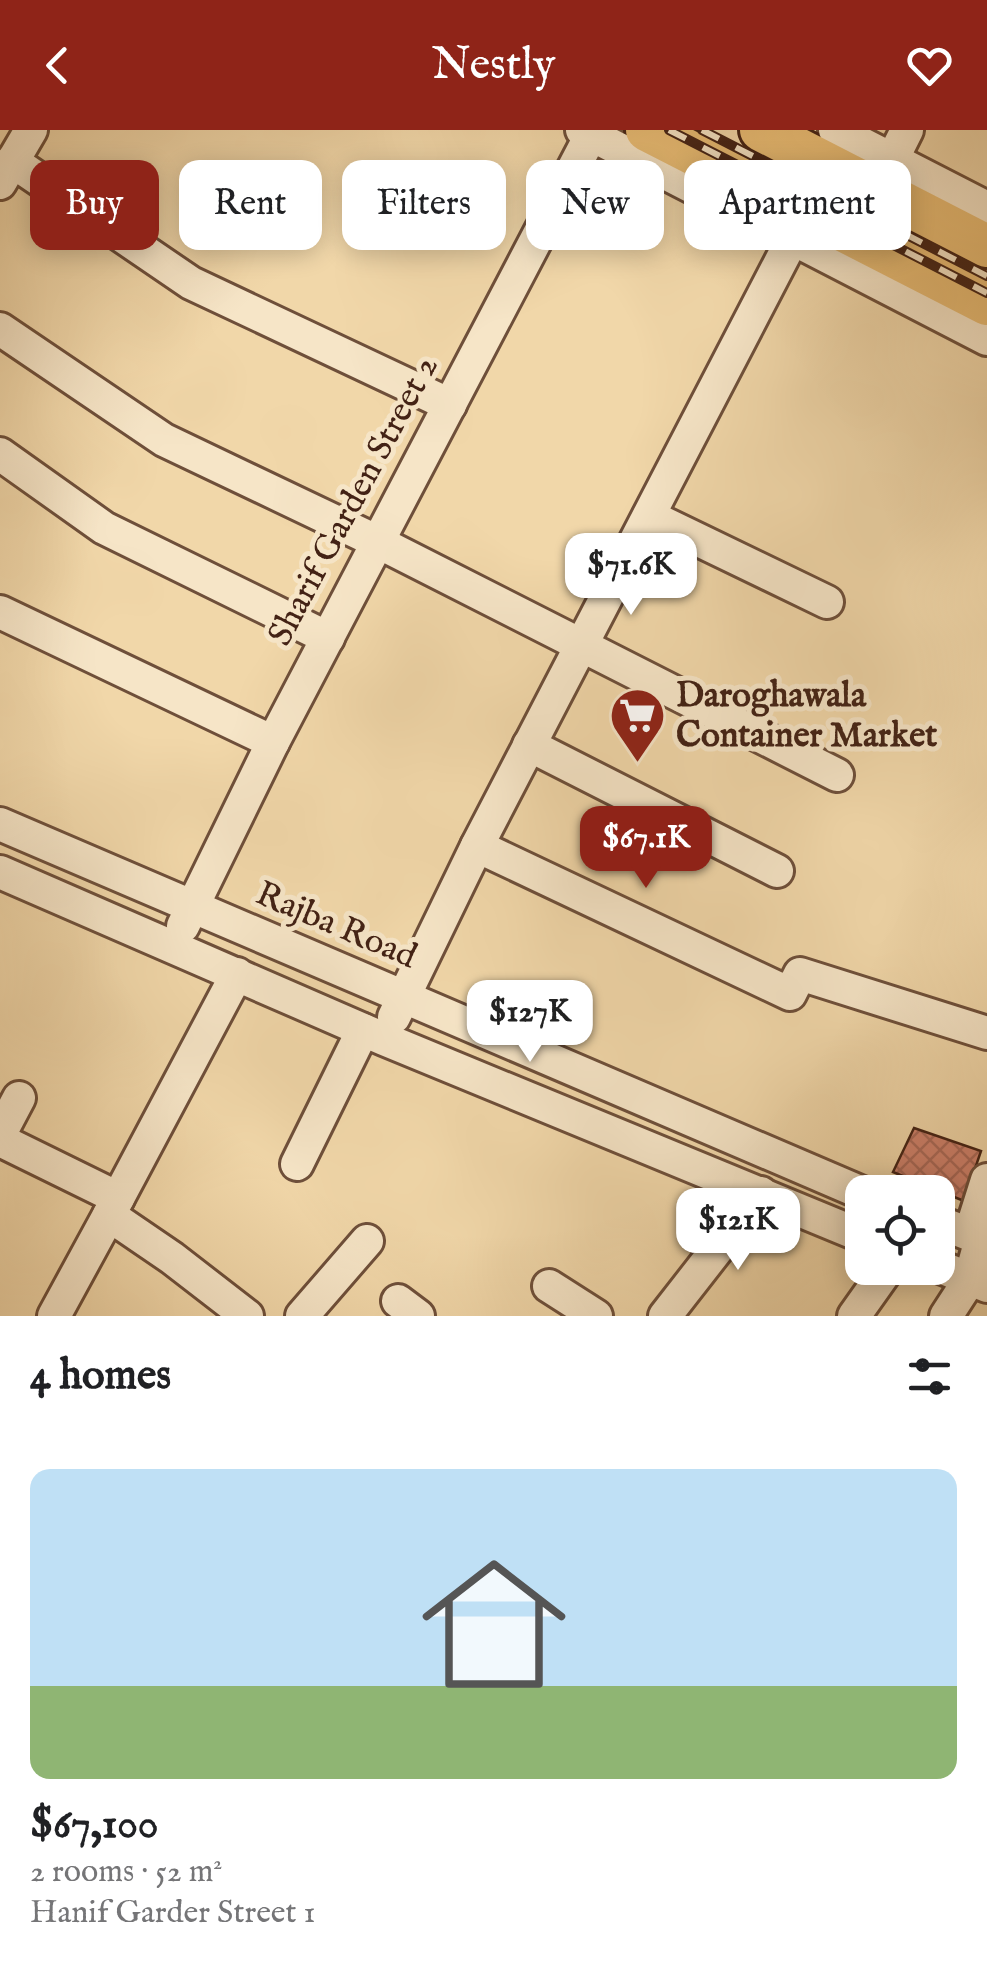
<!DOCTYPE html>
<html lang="en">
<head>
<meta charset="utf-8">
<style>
  body { margin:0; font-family:"IM FELL English",serif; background:#f2f2f2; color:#202124; height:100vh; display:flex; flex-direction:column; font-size:38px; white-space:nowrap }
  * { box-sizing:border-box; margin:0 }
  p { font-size:32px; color:#757577 }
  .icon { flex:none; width:55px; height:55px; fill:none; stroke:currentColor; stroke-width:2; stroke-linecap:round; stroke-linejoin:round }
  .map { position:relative; height:1186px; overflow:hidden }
  .sheet { display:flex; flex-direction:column; background:#fff; flex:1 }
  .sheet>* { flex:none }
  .top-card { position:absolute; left:30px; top:30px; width:928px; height:90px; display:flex; gap:20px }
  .tools { position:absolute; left:845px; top:1045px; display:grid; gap:20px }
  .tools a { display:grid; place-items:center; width:110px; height:110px; border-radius:20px; background:#fff; box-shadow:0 5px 25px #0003; font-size:50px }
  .price { position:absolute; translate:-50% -85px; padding:0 22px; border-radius:20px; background:#fff; color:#222; font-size:32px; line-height:65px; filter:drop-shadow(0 2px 5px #0008) }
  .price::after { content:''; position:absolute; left:50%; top:60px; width:30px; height:22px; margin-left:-15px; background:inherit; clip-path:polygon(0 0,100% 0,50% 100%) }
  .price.selected { background:#8f2418; color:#fff }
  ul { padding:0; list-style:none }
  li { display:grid; align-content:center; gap:20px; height:530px; padding:0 30px }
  li span { display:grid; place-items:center; height:310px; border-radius:20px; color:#555 }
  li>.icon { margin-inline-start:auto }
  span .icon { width:180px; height:180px; fill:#fffc; stroke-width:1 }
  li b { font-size:42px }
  h2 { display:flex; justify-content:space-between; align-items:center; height:120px; padding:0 30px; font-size:42px }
  .chip { padding:0 35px; border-radius:20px; background:#fff; box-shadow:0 5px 25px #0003; font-size:35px; line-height:90px }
  .chip.selected { background:#8f2418; color:#fff }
  header { display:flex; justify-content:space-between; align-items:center; height:130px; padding:0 30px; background:#8f2418; color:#fff; font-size:45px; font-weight:600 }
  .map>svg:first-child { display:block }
  .building { fill:url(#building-cross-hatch); stroke:#432215; stroke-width:2.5 }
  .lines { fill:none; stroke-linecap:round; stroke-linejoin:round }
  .minor-casing { stroke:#6e4f3a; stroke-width:38 }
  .major-casing { stroke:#432215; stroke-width:48 }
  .minor { stroke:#f6e5c7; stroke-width:32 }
  .major { stroke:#e8bc74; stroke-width:42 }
  .rail-casing { stroke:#432215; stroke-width:10 }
  .rail { stroke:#f6e5c7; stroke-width:6; stroke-dasharray:19; stroke-linecap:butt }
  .labels { text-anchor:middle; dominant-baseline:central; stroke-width:10; stroke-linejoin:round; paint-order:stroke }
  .street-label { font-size:35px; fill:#432215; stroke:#f6e5c7 }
  .poi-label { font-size:35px; font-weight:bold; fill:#432215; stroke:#f6e5c7; text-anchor:start }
</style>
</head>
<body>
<header><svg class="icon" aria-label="back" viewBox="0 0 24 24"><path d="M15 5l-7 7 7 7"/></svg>Nestly<svg class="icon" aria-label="heart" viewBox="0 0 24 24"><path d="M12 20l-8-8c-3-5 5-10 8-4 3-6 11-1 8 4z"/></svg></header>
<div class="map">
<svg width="987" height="1186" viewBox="0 0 987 1186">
  <defs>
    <pattern id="building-cross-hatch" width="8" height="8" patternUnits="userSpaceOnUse" patternTransform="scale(2.5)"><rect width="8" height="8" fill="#ce816c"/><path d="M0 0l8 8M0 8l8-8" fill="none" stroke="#a96958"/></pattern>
  </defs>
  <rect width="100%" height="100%" fill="#f1d7a9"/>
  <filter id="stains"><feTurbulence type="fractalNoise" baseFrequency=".002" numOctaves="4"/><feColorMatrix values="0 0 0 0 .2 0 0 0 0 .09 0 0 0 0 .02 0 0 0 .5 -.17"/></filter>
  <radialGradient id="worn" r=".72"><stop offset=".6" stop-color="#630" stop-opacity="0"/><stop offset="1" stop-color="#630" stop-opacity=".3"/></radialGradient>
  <polygon class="building" points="914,998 981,1021 964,1071 893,1042"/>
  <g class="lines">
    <defs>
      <g id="minor">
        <polyline points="582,0 987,209"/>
        <polyline points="835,0 987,78"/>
        <polyline points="892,30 907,0"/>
        <polyline points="12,31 191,153 450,275"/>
        <polyline points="0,53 31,0"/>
        <polyline points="0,199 164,310 378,412 837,645"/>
        <polyline points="0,324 104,398 328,508"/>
        <polyline points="649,386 827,472"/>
        <polyline points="0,482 273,612"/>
        <polyline points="529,615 777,741"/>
        <polyline points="0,694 862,1063"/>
        <polyline points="477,716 790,864 800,844 987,903"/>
        <polyline points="0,742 384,909 862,1106"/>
        <polyline points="183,796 273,612 591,5"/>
        <polyline points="237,844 109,1085 172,1128 247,1186"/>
        <polyline points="394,887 477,716 807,81"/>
        <polyline points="0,1004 19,968"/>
        <polyline points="0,1010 118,1068"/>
        <polyline points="297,1034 363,900"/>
        <polyline points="938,1092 987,1111"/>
        <polyline points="970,1104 987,1050"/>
        <polyline points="938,1136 987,1156"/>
        <polyline points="549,1156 596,1186"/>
        <polyline points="398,1171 418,1186"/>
        <polyline points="54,1186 109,1085"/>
        <polyline points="302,1186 367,1111"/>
        <polyline points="665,1186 761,1063"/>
        <polyline points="854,1186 888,1138"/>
        <polyline points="946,1186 970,1149 981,1109"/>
      </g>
      <g id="major">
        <polyline points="647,0 987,174"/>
        <polyline points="761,0 987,116"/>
      </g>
    </defs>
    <use href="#minor" class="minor-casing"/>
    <use href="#major" class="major-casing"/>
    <use href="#minor" class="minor"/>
    <use href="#major" class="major"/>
    <defs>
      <g id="rail">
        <polyline points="669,0 987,163"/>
        <polyline points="702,0 987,146"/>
      </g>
    </defs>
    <use href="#rail" class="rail-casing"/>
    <use href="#rail" class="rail"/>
  </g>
  <defs>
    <symbol id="supermarket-pin" viewBox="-11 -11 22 30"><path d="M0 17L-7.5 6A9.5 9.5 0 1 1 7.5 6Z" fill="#8f2418" stroke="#f6e5c7"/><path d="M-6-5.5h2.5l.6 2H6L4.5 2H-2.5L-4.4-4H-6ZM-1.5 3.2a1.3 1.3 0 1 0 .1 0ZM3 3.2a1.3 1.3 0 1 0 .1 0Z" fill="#fff"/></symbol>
  </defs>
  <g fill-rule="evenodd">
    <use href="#supermarket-pin" x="606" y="554" width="63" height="86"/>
  </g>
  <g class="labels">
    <g class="street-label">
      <text transform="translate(354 371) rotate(-62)">Sharif Garden Street 2</text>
      <text transform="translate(336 796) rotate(23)">Rajba Road</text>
    </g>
    <g class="poi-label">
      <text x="676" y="566">Daroghawala<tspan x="676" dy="40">Container Market</tspan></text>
    </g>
  </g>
  <rect width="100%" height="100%" filter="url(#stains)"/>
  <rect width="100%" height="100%" fill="url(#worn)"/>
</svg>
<div class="tools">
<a><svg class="icon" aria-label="locate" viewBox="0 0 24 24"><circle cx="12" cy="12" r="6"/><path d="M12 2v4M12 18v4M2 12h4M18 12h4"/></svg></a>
</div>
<b class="price" style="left:631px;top:488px">$71.6K</b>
<b class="price selected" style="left:646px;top:761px">$67.1K</b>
<b class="price" style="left:530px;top:935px">$127K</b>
<b class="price" style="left:738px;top:1143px">$121K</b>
<div class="top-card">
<a class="chip selected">Buy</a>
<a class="chip">Rent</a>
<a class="chip">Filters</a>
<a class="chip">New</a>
<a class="chip">Apartment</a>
</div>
</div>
<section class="sheet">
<h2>4 homes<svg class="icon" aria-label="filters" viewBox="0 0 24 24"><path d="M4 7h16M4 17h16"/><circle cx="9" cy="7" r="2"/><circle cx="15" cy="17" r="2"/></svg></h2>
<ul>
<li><span style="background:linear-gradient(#bfe0f5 70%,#8fb573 0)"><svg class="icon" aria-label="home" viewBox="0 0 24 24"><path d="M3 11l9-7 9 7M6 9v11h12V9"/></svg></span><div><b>$67,100</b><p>2 rooms · 52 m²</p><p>Hanif Garder Street 1</p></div></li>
</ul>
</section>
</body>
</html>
